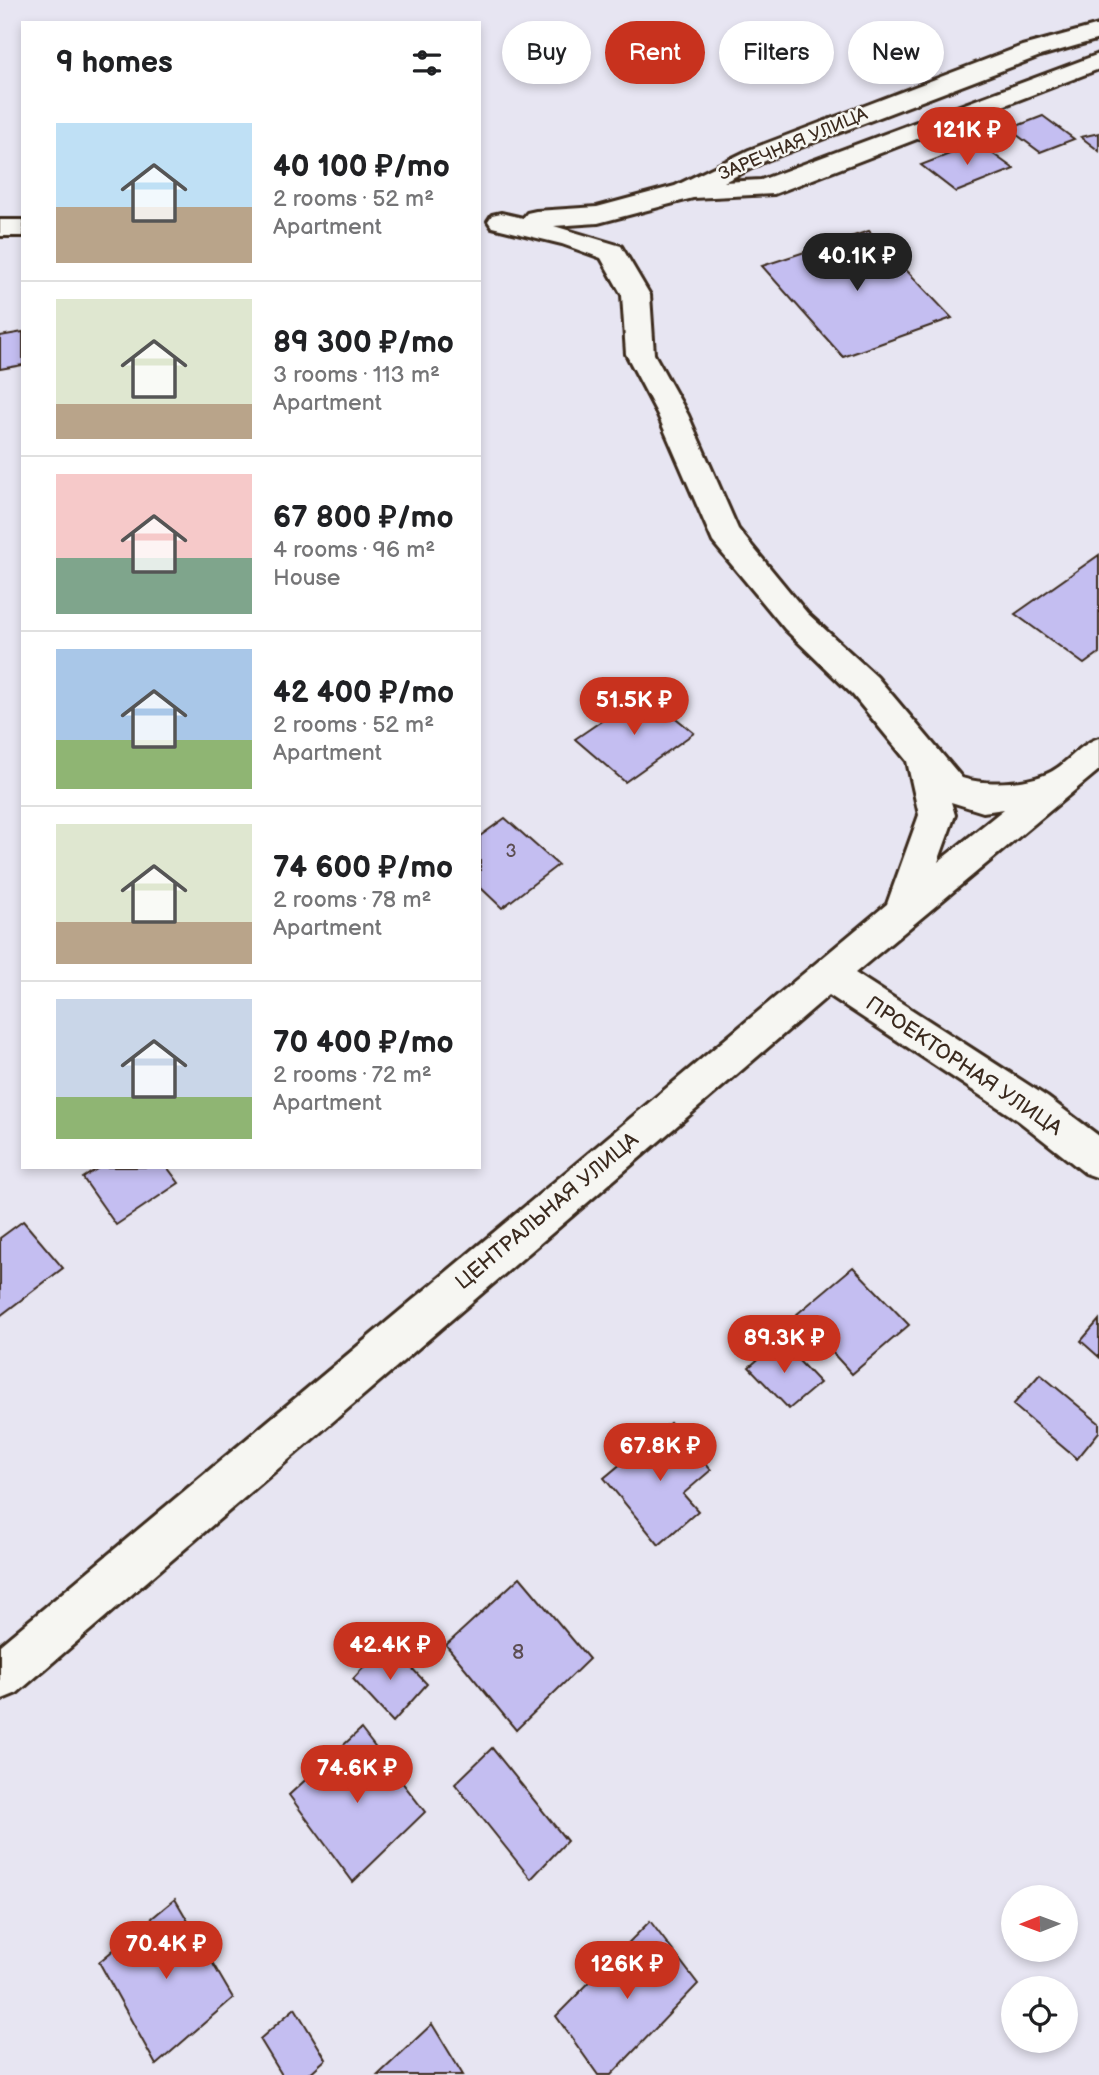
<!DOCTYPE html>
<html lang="en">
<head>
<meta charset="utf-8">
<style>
  body { margin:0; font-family:"Balsamiq Sans",sans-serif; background:#f2f2f2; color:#202124; height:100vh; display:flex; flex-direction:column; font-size:26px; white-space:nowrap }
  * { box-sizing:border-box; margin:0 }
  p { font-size:23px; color:#757577 }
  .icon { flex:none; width:38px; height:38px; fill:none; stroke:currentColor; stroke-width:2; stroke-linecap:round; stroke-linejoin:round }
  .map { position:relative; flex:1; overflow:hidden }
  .panel { position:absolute; left:21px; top:21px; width:460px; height:1148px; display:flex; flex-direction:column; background:#fff; border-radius:0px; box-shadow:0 4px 10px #0003 }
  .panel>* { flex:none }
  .hud { position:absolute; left:502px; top:21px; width:492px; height:63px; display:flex; gap:14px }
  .needle { width:46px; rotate:269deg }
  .tools { position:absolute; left:1001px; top:1885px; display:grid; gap:14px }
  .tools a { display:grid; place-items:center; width:77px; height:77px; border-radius:50%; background:#fff; box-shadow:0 4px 10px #0003; font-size:35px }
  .price { position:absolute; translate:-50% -60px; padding:0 16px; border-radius:24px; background:#c8321e; color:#fff; font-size:23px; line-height:46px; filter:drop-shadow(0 2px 4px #0008) }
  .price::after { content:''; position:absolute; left:50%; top:42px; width:21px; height:16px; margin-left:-10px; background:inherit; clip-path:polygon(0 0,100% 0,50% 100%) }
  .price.active { background:#222; color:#fff }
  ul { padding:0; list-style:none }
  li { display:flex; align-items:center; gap:21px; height:175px; padding:0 35px }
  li+li { border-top:2px solid #e0e0e0 }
  li span { display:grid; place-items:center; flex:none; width:196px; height:140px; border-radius:0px; color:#555 }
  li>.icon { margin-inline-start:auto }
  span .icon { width:84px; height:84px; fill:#fffc; stroke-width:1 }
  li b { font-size:30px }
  h2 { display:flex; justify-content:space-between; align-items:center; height:84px; padding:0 35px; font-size:30px }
  .chip { padding:0 24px; border-radius:32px; background:#fff; box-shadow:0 4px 10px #0003; font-size:24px; line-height:63px }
  .chip.active { background:#c8321e; color:#fff }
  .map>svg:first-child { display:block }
  .building { fill:#c4bef1; stroke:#3b2a1e; stroke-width:2 }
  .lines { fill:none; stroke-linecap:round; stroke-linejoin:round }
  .minor-casing { stroke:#3b2a1e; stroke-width:6 }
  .minor { fill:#f6f6f2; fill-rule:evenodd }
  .labels { text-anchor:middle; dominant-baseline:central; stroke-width:5; stroke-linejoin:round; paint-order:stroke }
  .far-street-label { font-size:18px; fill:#3b2a1e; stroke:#f6f6f2 }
  .number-label { font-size:18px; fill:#5d4f53 }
  .street-label { font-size:21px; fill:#3b2a1e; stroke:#f6f6f2 }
  .near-number-label { font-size:21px; fill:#5d4f53 }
</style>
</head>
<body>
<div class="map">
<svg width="1099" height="2075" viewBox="0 0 1099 2075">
  <rect width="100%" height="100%" fill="#e7e5f2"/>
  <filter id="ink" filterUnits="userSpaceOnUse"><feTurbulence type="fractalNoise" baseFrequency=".0143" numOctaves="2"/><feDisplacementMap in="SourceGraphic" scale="14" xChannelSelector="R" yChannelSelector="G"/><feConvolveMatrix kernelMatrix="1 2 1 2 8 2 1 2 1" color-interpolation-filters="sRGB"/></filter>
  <g filter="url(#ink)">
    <g class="building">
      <polygon points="1043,116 1074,139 1040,152 1009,129"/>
      <polygon points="1099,133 1099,151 1081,137"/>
      <polygon points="978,143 1014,169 956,192 921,165"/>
      <polygon points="869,231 952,318 843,357 762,266"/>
      <polygon points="23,332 23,365 0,369 0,336"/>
      <polygon points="1099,555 1099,653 1084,664 1015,614"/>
      <polygon points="644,692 694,733 625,782 575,739"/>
      <polygon points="505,818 558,865 502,908 480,887 480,836"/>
      <polygon points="100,1167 167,1167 179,1183 116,1225 83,1178"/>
      <polygon points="23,1221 63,1268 0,1316 0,1238"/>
      <polygon points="853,1267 909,1325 852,1374 797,1314"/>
      <polygon points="1099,1320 1099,1357 1081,1341"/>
      <polygon points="780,1341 820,1383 789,1409 749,1367"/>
      <polygon points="1040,1374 1099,1423 1099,1432 1077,1459 1013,1405"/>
      <polygon points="670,1423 711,1470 683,1494 698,1511 659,1545 604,1478"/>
      <polygon points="520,1577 589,1659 516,1730 446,1645"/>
      <polygon points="387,1642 427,1684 393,1722 353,1679"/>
      <polygon points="361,1729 425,1812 353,1882 289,1795"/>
      <polygon points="492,1748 567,1841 531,1879 455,1784"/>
      <polygon points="175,1899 233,1998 156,2065 99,1962"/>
      <polygon points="650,1921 698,1984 611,2075 598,2075 556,2016"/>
      <polygon points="295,2008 326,2059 308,2075 282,2075 260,2039"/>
      <polygon points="432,2024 463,2075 378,2075"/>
    </g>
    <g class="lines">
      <defs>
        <g id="minor">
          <path d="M1099 25V39L1040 56 767 160 724 182 761 180 1099 54V69L774 194 693 198 598 223 554 226 621 246 650 295 654 354 688 415 738 529 807 613 877 677 962 778C984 785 1022 784 1044 775 1065 768 1077 745 1099 738V770L855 973 1047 1097 1099 1136V1178L1085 1173 1019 1121 829 995 17 1693 0 1700V1645L887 904 919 815 907 761 853 695 785 629 713 542 658 415 626 354 622 295 601 258 562 244 492 227 488 221 492 215 501 213 523 218 527 213 536 211 597 207 675 186 749 150 1022 46ZM951 802 983 812 1004 809 938 862 955 815Z"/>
          <rect x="0" y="220" width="23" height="16"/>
        </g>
      </defs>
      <use href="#minor" class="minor-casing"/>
      <use href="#minor" class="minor"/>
    </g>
  </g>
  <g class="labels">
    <g class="far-street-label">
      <text transform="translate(793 144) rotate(-23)">ЗАРЕЧНАЯ УЛИЦА</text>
    </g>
    <g class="number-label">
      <text x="511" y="851">3</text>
    </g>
    <g class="street-label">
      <text transform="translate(964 1066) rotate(34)">ПРОЕКТОРНАЯ УЛИЦА</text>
      <text transform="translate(547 1211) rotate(-40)">ЦЕНТРАЛЬНАЯ УЛИЦА</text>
    </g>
    <g class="near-number-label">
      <text x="518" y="1652">8</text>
    </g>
  </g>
</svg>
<div class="tools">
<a><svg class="needle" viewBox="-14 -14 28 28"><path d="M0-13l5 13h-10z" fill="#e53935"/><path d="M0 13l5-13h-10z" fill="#757577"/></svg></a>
<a><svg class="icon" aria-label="locate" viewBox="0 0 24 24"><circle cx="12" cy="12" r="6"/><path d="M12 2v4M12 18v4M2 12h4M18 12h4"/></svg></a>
</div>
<b class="price" style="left:967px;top:167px">121K ₽</b>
<b class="price active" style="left:857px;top:293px">40.1K ₽</b>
<b class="price" style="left:634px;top:737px">51.5K ₽</b>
<b class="price" style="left:784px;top:1375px">89.3K ₽</b>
<b class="price" style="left:660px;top:1483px">67.8K ₽</b>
<b class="price" style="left:390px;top:1682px">42.4K ₽</b>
<b class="price" style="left:357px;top:1805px">74.6K ₽</b>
<b class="price" style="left:166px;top:1981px">70.4K ₽</b>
<b class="price" style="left:627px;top:2001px">126K ₽</b>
<div class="hud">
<a class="chip">Buy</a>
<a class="chip active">Rent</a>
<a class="chip">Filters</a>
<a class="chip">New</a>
</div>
<section class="panel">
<h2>9 homes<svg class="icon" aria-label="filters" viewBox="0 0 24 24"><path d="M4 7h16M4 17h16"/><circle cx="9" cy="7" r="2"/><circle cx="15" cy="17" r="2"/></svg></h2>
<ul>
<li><span style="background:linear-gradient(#bfe0f5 60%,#b9a48a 0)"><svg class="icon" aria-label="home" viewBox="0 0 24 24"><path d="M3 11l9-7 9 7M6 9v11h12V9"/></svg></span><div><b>40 100 ₽/mo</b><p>2 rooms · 52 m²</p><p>Apartment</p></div></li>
<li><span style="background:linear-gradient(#dfe7d0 75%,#b9a48a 0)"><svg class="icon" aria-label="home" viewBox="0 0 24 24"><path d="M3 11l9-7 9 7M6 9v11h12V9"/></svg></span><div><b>89 300 ₽/mo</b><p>3 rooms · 113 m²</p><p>Apartment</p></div></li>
<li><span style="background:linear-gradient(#f6c9c9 60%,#7fa58c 0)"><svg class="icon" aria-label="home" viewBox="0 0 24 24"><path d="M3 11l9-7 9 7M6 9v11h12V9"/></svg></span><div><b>67 800 ₽/mo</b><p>4 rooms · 96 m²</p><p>House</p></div></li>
<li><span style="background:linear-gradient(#a9c7e8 65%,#8fb573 0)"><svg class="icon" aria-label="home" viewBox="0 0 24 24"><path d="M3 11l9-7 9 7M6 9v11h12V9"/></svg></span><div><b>42 400 ₽/mo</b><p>2 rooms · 52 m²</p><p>Apartment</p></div></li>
<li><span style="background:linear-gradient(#dfe7d0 70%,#b9a48a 0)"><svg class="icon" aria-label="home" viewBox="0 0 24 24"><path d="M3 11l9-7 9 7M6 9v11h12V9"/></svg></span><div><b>74 600 ₽/mo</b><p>2 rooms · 78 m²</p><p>Apartment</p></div></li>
<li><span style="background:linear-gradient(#c9d6e8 70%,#8fb573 0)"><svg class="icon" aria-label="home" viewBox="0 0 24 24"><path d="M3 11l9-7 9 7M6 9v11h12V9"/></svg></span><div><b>70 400 ₽/mo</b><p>2 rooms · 72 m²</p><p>Apartment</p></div></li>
</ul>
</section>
</div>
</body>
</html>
